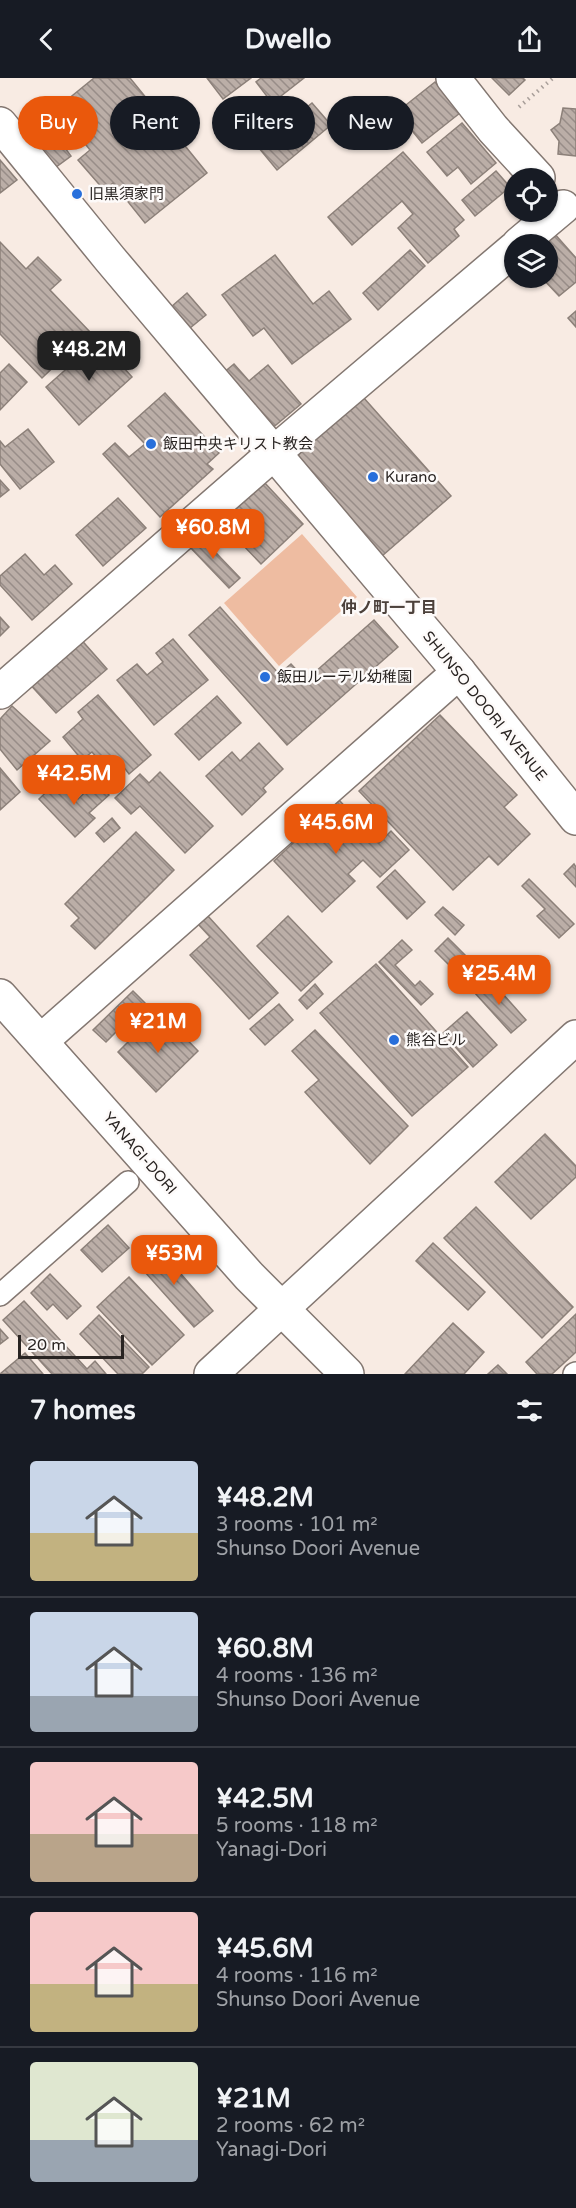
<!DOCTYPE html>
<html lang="en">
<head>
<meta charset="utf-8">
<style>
  body { margin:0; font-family:"Varela Round","Noto Sans JP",sans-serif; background:#20242c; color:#f1f3f6; height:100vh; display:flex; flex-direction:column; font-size:22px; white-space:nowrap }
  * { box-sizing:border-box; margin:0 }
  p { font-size:20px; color:#9ea1a6 }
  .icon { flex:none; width:33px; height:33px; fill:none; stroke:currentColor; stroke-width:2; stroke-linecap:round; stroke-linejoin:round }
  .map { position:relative; height:1296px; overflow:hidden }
  .panel { display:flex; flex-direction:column; background:#171b24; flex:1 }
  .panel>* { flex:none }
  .guide { position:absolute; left:18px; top:18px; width:540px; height:54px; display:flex; gap:12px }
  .fabs { position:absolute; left:504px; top:90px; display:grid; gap:12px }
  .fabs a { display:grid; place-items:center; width:54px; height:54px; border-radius:50%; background:#171b24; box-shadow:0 2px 4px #0004; font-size:30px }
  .scale { position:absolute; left:18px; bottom:15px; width:106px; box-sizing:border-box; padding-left:6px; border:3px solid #292422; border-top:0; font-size:16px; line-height:21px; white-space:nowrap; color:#292422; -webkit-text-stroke:4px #fdfaf9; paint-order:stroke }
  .price { position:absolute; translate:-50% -51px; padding:0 14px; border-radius:12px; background:#ea580c; color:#fff; font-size:20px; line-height:39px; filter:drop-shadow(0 2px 3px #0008) }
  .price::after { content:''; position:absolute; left:50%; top:36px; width:18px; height:14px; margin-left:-9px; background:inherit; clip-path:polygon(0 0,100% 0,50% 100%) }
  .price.selected { background:#222; color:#fff }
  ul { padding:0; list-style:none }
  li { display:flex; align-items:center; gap:18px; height:150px; padding:0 30px }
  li+li { border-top:2px solid #363941 }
  li span { display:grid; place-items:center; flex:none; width:168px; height:120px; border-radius:6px; color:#555 }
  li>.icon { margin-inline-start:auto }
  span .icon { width:72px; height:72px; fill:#fffc; stroke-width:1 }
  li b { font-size:26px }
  h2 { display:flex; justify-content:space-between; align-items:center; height:72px; padding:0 30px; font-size:26px }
  .pill { padding:0 21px; border-radius:27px; background:#171b24; box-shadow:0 2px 4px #0004; font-size:21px; line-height:54px }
  .pill.selected { background:#ea580c; color:#fff }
  header { display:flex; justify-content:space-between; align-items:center; height:78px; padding:0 30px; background:#171b24; font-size:27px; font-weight:700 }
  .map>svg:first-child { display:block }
  .green { fill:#eebca1 }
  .building { fill:url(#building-back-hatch); stroke:#8c8079; stroke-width:1.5 }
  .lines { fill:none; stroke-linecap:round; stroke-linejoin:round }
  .lane-casing { stroke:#837771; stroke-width:24 }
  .street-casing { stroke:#837771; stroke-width:36 }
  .secondary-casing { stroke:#837771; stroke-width:36 }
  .path { stroke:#a99f9a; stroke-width:4; stroke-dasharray:1.5 4.5; stroke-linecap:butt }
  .lane { stroke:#fff; stroke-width:21 }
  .street { stroke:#fff; stroke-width:33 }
  .secondary { stroke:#fff; stroke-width:33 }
  .poi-dot { fill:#286fdb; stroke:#fdfaf9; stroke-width:2 }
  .labels { text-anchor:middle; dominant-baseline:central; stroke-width:5; stroke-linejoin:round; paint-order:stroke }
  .poi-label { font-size:15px; fill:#292422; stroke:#fdfaf9; text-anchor:start }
  .street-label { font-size:15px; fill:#292422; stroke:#fdfaf9 }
  .neighbourhood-label { font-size:16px; font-weight:bold; fill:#4c413b; stroke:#fdfaf9 }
</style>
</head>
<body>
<header><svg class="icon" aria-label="back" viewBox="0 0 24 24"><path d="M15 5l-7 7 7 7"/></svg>Dwello<svg class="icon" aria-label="share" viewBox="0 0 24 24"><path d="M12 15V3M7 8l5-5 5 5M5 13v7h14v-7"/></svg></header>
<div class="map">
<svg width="576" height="1296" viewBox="0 0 576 1296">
  <defs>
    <pattern id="building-back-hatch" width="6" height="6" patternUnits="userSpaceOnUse" patternTransform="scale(1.5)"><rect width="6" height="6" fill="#bbaea7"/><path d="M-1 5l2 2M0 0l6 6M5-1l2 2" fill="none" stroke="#988d88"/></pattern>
  </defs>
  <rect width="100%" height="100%" fill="#f8ebe3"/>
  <polygon class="green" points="302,456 357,519 279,588 224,525"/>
  <g class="building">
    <polygon points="94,0 130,0 207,95 145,145 113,105 104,112 78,82 90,72 57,30"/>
    <polygon points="207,0 251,0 223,21"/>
    <polygon points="261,0 304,0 272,25 256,4"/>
    <polygon points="492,0 523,0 525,2 509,17"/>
    <polygon points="435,4 460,35 422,65 397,34"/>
    <polygon points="312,25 331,47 277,92 254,64 270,50 274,56"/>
    <polygon points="563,30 576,31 576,78 558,76 559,63 551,52 560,45"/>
    <polygon points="462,45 496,85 471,106 458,89 447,98 427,74"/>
    <polygon points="49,48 71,78 52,92 29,63"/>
    <polygon points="403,74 464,142 454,151 459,158 428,185 398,150 413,136 402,123 352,167 328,139"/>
    <polygon points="0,82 17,102 0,115"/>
    <polygon points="496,93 510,109 475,138 462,122"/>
    <polygon points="553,154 576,180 576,204 559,218 542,200 548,200 548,166 539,166"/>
    <polygon points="0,164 26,191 38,179 61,202 50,212 90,254 42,300 0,256"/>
    <polygon points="410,172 425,188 378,232 363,215"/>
    <polygon points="275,177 313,226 329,213 351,241 292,286 264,250 253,258 222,217"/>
    <polygon points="187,215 206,237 190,250 171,229"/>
    <polygon points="576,233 576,249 568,240"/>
    <polygon points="99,262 132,299 79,347 46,309"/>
    <polygon points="9,286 27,304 0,332 0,295"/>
    <polygon points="234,286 249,303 268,287 301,326 270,352 223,295"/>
    <polygon points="165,315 219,375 207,386 213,391 160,439 103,376 115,365 129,379 145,366 128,348"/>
    <polygon points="363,319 451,418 382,478 295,380"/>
    <polygon points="28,351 54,384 20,411 0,386 0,363 5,369"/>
    <polygon points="0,402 9,412 0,419"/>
    <polygon points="263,403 303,446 261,486 220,443"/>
    <polygon points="118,420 146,450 103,488 76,457"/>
    <polygon points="197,455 240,500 229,510 186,465"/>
    <polygon points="25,476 44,497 55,487 72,506 32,542 0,507 0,498"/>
    <polygon points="220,529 279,596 291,586 306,602 374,542 398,569 287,667 189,557"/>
    <polygon points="0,539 9,549 0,558"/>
    <polygon points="78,558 107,591 56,635 27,603"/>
    <polygon points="173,561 208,602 154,647 117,602 137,586 147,597 163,584 156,575"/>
    <polygon points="98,617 151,677 129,696 123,688 112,697 92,674 82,682 63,659 83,641 78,634"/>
    <polygon points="217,618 241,645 199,682 175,656"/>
    <polygon points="12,628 50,663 17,692 0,671 0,641"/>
    <polygon points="440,637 517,717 504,729 530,756 498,787 489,778 453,812 359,713"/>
    <polygon points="259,665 283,691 263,710 266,714 242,737 206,698 232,674 240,683"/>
    <polygon points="0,690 20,714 0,732"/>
    <polygon points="160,694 213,748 185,775 140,728 131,736 115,720 140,696 149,705"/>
    <polygon points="59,702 78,721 97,703 109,717 89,735 95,740 75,759 39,721"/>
    <polygon points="339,722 379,765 391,753 409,772 380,799 363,782 348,796 355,803 322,834 274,783"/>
    <polygon points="112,740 120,750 104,764 96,755"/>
    <polygon points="136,754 174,792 95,871 71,848 79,840 65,826"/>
    <polygon points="574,786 576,789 576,809 564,796"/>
    <polygon points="395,792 425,824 407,841 377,809"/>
    <polygon points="529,801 574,846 559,860 537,838 545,831 522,808"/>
    <polygon points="443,829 464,847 455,857 435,837"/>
    <polygon points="207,837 278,915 249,941 190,877 210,859 198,846"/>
    <polygon points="288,838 332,884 301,913 257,868"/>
    <polygon points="448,860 470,882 457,895 435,873"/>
    <polygon points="402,862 412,872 395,887 415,908 420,903 433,916 421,927 379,884"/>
    <polygon points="376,886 468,989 412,1038 320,935"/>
    <polygon points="473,900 487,914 495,907 526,942 511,955 466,905"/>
    <polygon points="315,906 323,916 307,931 299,922"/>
    <polygon points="133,913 145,925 106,964 93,952"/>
    <polygon points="279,926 293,942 265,967 250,951"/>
    <polygon points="467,934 497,967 473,989 443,955"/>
    <polygon points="167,941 198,973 156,1014 118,974 144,948 152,956"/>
    <polygon points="315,952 408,1048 370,1086 305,1014 319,1002 292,973"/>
    <polygon points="545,1056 576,1088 576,1099 531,1141 495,1104"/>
    <polygon points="476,1129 573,1229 542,1260 444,1160"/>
    <polygon points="108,1147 129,1170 102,1194 81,1172"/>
    <polygon points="433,1165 485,1214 468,1232 416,1183"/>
    <polygon points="156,1167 213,1233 194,1249 136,1184"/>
    <polygon points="50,1196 81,1228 67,1241 53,1226 47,1232 31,1215"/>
    <polygon points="129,1199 184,1257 152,1287 97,1229"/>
    <polygon points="24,1223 87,1291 95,1283 106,1296 52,1296 3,1242"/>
    <polygon points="576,1236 576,1274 552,1296 537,1296 526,1284"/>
    <polygon points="99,1237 149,1289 142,1296 118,1296 80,1256"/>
    <polygon points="453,1245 484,1274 464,1296 405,1296"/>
    <polygon points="0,1251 8,1260 0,1266"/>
    <polygon points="25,1275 43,1296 0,1296"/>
    <polygon points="498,1287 507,1296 488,1296"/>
  </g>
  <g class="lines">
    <defs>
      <g id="lane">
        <polyline points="0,1217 128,1104"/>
        <polyline points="574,1296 576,1295"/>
      </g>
      <g id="street">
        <polyline points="453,0 493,51 538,100"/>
        <polyline points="0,46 110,181 459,594 576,740"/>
        <polyline points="519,166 563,129"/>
        <polyline points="0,614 275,374 514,171"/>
        <polyline points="41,963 459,594"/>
      </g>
      <g id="secondary">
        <polyline points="0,918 249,1198 347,1296"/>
        <polyline points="211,1296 576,959"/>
      </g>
    </defs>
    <use href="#lane" class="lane-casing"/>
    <use href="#street" class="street-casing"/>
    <use href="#secondary" class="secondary-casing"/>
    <polyline class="path" points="519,29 553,0"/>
    <use href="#lane" class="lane"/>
    <use href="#street" class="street"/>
    <use href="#secondary" class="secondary"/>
  </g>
  <g class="poi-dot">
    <circle cx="77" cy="116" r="6"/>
    <circle cx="151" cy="366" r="6"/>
    <circle cx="373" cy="399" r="6"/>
    <circle cx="265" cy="599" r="6"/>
    <circle cx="394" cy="962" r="6"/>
  </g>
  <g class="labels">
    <g class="poi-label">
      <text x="89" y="116">旧黒須家門</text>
      <text x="163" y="366">飯田中央キリスト教会</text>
      <text x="385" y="399">Kurano</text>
      <text x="277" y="599">飯田ルーテル幼稚園</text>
      <text x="406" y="962">熊谷ビル</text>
    </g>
    <g class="street-label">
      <text transform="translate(485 628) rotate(51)">SHUNSO DOORI AVENUE</text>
      <text transform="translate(140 1075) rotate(49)">YANAGI-DORI</text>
    </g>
    <g class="neighbourhood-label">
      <text x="389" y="530">仲ノ町一丁目</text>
    </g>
  </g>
</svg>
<div class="fabs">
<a><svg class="icon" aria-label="locate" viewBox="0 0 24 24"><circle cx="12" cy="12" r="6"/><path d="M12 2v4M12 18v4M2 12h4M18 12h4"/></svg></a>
<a><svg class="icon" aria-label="layers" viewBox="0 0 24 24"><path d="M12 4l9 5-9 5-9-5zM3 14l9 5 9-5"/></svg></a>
</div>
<div class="scale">20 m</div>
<b class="price selected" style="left:89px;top:304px">¥48.2M</b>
<b class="price" style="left:213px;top:482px">¥60.8M</b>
<b class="price" style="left:74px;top:728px">¥42.5M</b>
<b class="price" style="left:336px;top:777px">¥45.6M</b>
<b class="price" style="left:499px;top:928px">¥25.4M</b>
<b class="price" style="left:158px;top:976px">¥21M</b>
<b class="price" style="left:174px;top:1208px">¥53M</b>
<div class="guide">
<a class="pill selected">Buy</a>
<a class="pill">Rent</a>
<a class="pill">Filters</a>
<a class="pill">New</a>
</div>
</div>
<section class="panel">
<h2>7 homes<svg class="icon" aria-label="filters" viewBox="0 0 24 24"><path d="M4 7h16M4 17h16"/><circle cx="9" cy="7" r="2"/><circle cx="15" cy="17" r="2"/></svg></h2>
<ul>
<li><span style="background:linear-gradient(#c9d6e8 60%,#c2b280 0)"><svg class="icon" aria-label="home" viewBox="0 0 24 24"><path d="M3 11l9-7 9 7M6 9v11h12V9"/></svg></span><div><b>¥48.2M</b><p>3 rooms · 101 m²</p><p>Shunso Doori Avenue</p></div></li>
<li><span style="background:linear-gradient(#c9d6e8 70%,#9aa5b1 0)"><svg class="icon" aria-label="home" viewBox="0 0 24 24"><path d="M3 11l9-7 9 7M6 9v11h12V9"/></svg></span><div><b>¥60.8M</b><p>4 rooms · 136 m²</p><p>Shunso Doori Avenue</p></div></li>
<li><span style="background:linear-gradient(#f6c9c9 60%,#b9a48a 0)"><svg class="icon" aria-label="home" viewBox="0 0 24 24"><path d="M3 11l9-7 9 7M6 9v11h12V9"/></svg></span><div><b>¥42.5M</b><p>5 rooms · 118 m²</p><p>Yanagi-Dori</p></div></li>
<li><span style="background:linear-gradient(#f6c9c9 60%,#c2b280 0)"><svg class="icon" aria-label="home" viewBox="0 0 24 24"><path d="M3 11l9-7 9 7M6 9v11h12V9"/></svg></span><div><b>¥45.6M</b><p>4 rooms · 116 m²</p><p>Shunso Doori Avenue</p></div></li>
<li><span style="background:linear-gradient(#dfe7d0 65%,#9aa5b1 0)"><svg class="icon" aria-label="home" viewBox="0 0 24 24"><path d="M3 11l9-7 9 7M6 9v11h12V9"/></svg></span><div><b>¥21M</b><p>2 rooms · 62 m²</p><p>Yanagi-Dori</p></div></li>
</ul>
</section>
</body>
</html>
